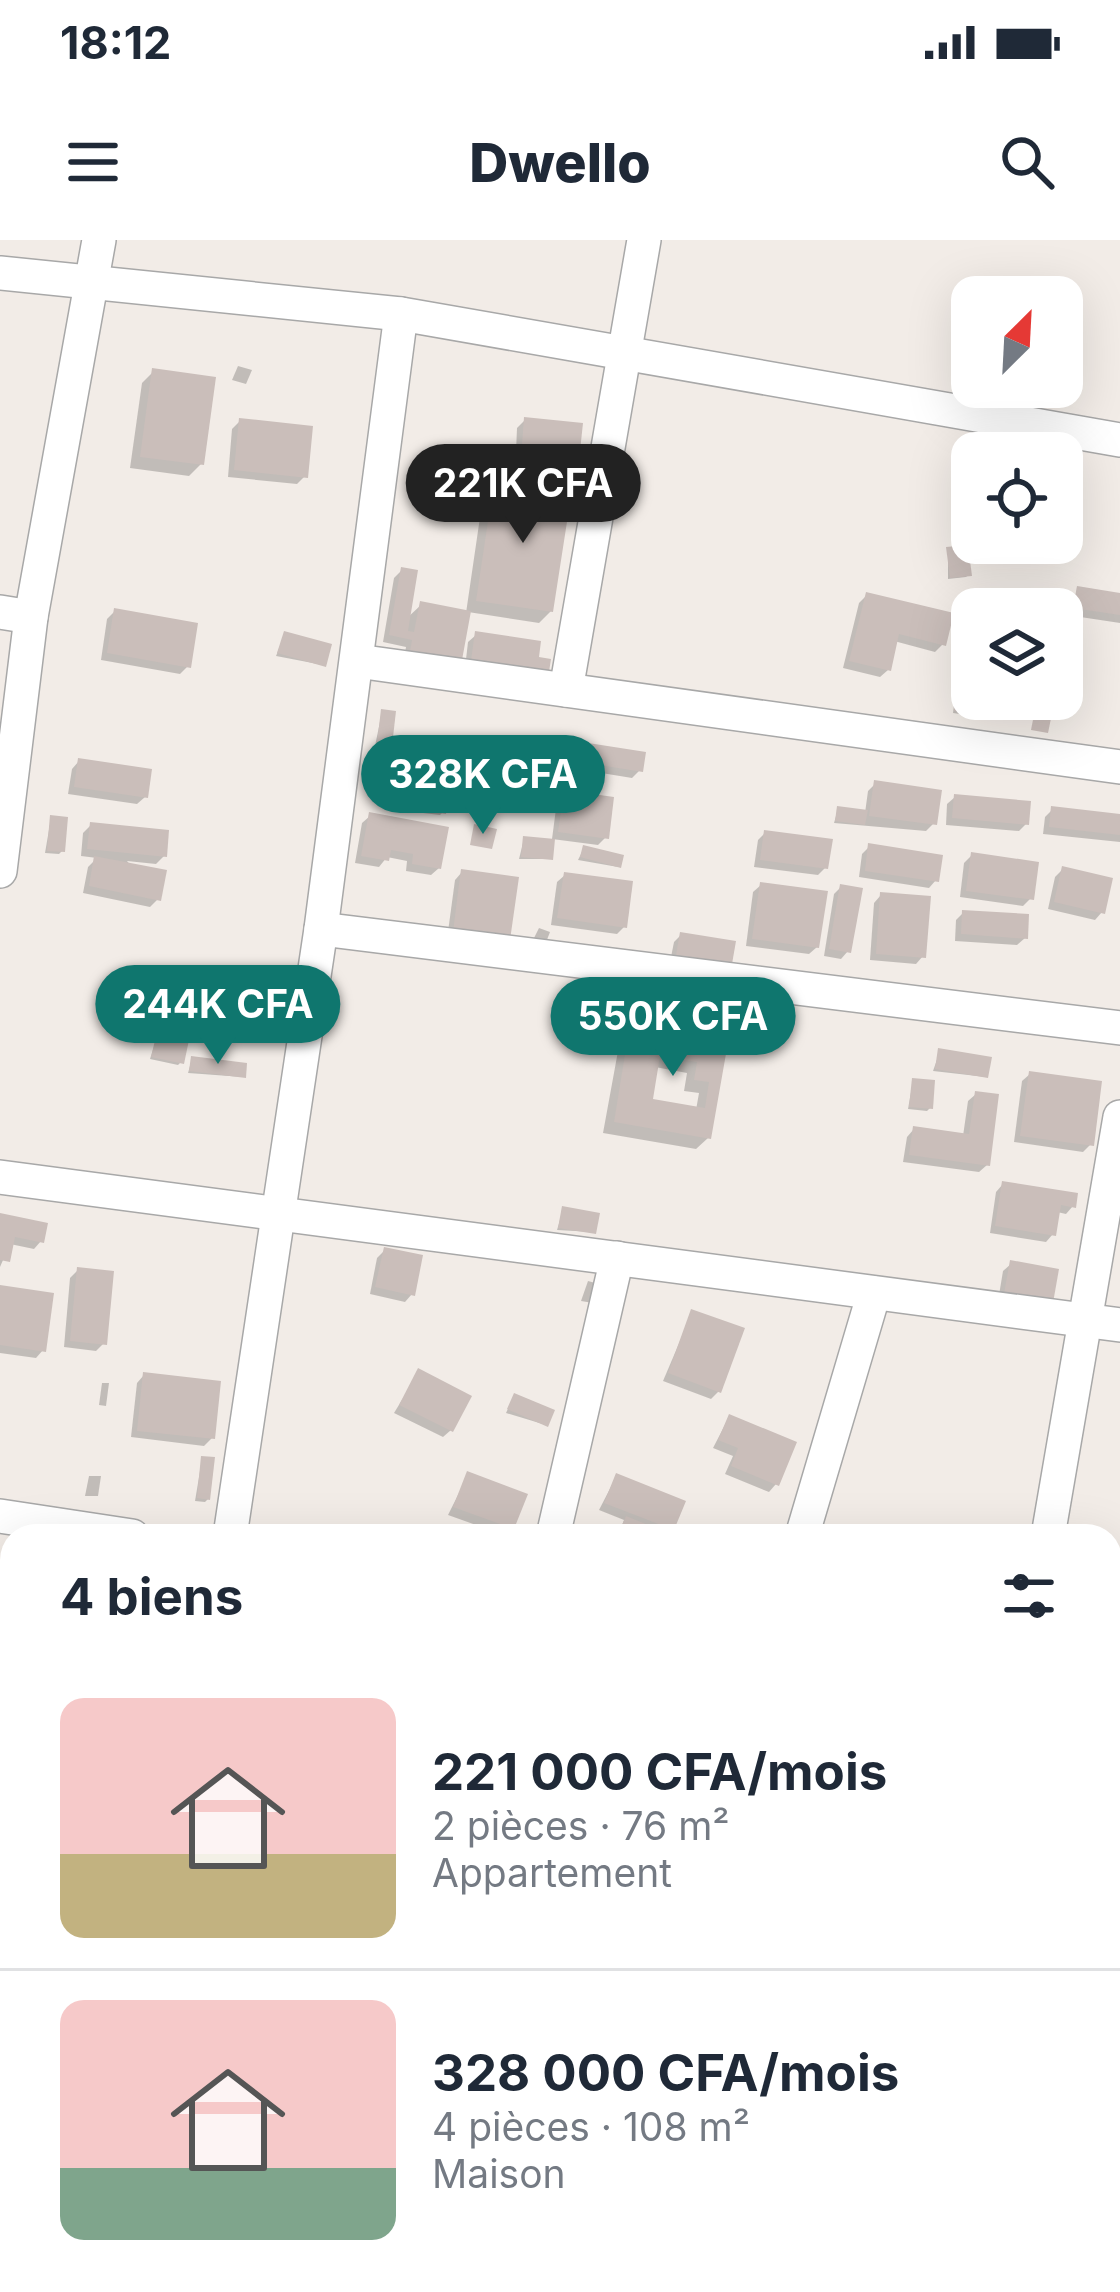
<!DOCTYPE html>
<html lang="fr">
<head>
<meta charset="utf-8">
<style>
  body { margin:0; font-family:Inter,sans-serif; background:#f6f6f7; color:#1f2937; height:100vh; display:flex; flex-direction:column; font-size:45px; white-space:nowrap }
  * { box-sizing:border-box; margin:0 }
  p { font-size:39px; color:#747a83 }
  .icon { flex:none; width:66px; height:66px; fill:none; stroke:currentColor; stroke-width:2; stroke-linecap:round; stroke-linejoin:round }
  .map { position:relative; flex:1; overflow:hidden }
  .drawer { position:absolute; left:0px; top:1284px; width:1122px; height:768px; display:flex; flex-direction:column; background:#fff; border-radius:36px 36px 0 0; box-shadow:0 12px 48px #0002 }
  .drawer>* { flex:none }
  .needle { width:78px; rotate:24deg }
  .buttons { position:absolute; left:951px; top:36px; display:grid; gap:24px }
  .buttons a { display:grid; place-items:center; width:132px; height:132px; border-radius:24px; background:#fff; box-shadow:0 12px 48px #0002; font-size:60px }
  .price { position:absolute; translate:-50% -102px; padding:0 27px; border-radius:42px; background:#0f766e; color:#fff; font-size:39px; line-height:78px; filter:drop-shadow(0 3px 6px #0008) }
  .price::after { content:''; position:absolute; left:50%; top:72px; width:36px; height:27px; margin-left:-18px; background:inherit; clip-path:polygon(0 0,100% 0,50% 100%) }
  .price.on { background:#222; color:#fff }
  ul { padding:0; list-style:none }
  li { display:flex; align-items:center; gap:36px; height:300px; padding:0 60px }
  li+li { border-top:3px solid #e0e1e3 }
  li span { display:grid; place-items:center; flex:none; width:336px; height:240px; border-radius:24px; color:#555 }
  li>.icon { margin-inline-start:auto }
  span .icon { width:144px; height:144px; fill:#fffc; stroke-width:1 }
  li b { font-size:51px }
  h2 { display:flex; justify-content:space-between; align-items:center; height:144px; padding:0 60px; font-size:51px }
  .status { display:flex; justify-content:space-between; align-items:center; height:84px; padding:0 60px; background:#fff; direction:ltr }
  .status svg { height:33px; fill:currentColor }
  header { display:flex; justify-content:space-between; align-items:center; height:156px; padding:0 60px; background:#fff; font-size:54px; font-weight:800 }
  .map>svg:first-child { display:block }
  .shadow { fill:#0003; fill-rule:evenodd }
  .building { fill:#cabeba; fill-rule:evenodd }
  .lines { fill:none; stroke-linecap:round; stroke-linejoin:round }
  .street-casing { stroke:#a8a8a8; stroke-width:36 }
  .street { stroke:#fff; stroke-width:33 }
</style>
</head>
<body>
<div class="status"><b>18:12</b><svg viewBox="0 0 49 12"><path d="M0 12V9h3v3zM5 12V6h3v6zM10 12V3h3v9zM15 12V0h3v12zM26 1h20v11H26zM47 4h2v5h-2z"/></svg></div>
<header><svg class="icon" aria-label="menu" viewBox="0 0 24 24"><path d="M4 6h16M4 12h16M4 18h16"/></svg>Dwello<svg class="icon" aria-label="search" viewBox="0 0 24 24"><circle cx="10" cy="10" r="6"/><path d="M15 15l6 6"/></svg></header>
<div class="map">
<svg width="1120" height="2052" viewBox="0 0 1120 2052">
  <rect width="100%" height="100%" fill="#f2ece7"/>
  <g class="shadow">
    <polygon points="238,126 252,130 246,144 232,140"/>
    <polygon points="154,131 201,224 189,236 130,228 142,143"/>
    <polygon points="525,180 577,209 570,217 516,212 517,188"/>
    <polygon points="240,181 305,236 297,244 228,237 232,189"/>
    <polygon points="497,231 509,249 551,371 539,383 468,372 460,419 404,418 406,407 383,402 394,338 402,330 407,378 421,365 466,373 485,243"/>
    <polygon points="948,310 969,334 966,337 948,339"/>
    <polygon points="1078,349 1120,356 1120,383 1067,375"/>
    <polygon points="867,355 943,404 935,412 894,401 888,430 880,437 843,428 859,363"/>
    <polygon points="115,371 188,426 180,434 101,420 107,379"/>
    <polygon points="285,394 323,425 276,416"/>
    <polygon points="476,395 538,403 465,428 468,402"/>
    <polygon points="961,411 972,412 966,475 953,473"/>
    <polygon points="382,472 389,505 386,508 375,506"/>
    <polygon points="570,503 640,530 632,538 583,530 573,554 606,597 598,605 552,599 557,561 565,553 555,552 562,510"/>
    <polygon points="405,518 418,565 415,568 397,566"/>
    <polygon points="79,521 145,557 137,564 68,554 72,529"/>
    <polygon points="432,529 443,572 440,575 423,573"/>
    <polygon points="875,544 934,583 926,591 834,583 838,569 865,573 868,551"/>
    <polygon points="955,557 1026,584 1019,591 946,585 947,564"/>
    <polygon points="1052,570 1120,577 1120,602 1043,594 1045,577"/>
    <polygon points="370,576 439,628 431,635 406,631 407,621 387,617 379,627 355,623 362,583"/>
    <polygon points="51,578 62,611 59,614 45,613"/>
    <polygon points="91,585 164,616 156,624 127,621 158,659 150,667 83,653 88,627 97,618 81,616 83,593"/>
    <polygon points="765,593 825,628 818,635 754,627 758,600"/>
    <polygon points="524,599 551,619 519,619"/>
    <polygon points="869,607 936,640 929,648 859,637 862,614"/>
    <polygon points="584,608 618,627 578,620"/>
    <polygon points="972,615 1031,658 1023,666 960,657 964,623"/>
    <polygon points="1063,629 1102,672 1095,680 1048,669 1055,637"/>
    <polygon points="462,632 516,639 447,699 455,640"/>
    <polygon points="565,635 625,686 617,694 551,685 557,642"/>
    <polygon points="761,645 817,707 809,714 746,706 753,652"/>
    <polygon points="841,647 848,711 841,719 824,716 834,654"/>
    <polygon points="881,655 923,716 916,724 870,720 874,663"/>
    <polygon points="963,673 1025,698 1017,705 955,701 956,680"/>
    <polygon points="539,688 550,692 545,705 533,700"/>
    <polygon points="681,695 730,723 670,722 674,702"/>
    <polygon points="247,740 272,761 240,756"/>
    <path d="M653 781 726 794 708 898 696 909 603 893 618 811 629 799 640 801ZM655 827 687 833 684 851 699 853 696 870 649 861Z"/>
    <polygon points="159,791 181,822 178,825 150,819"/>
    <polygon points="940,811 986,837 933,831"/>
    <polygon points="192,819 243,837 188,833"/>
    <polygon points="1030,834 1091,904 1083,912 1014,902 1022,841"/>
    <polygon points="913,841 930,868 927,871 908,869"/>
    <polygon points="976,854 987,925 979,932 903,922 907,897 914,889 963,896 968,861"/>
    <polygon points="1003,944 1073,966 1066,974 1057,972 1053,994 1046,1002 990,993 996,952"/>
    <polygon points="563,970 593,992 557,990"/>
    <polygon points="0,977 41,1001 34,1009 10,1004 0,1027"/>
    <polygon points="385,1010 412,1054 405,1062 370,1054 377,1018"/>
    <polygon points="1011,1024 1055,1032 998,1061 1003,1031"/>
    <polygon points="78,1030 104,1103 96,1111 64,1107 70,1038"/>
    <polygon points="588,1041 599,1044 593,1063 581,1061"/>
    <polygon points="0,1048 43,1110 36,1118 0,1113"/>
    <polygon points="692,1073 719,1151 711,1159 663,1141"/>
    <polygon points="419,1132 451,1190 443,1197 394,1173"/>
    <polygon points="144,1135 212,1198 204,1206 131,1197 137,1143"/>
    <polygon points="102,1143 109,1143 106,1166 99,1165"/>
    <polygon points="512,1160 546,1185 506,1173"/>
    <polygon points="729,1177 776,1244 769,1252 725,1234 733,1216 713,1208"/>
    <polygon points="202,1219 208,1259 205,1262 195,1261"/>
    <polygon points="468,1235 512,1288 504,1295 448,1275"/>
    <polygon points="89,1236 101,1236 98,1256 85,1256"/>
    <polygon points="616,1237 672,1288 664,1296 618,1296 624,1280 599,1270"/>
    <polygon points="12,1541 12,1587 6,1586"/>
    <polygon points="0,1626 12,1628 12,1668 0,1667"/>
    <polygon points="1077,2046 1096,2050 1095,2052 1074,2052"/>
  </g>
  <g class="building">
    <polygon points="152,128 216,137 204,225 140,217"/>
    <polygon points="524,177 583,183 580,211 522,205"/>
    <polygon points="239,178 313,186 308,238 234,230"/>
    <polygon points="496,228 515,231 513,247 571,256 553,372 476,361"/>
    <polygon points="968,305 972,336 950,338 946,307"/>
    <polygon points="401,327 418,330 408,391 414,392 420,361 471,371 462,420 410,411 412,400 389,395"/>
    <polygon points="1077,346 1120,353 1120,375 1073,368"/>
    <polygon points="866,352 954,373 946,406 899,394 891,431 849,421"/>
    <polygon points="114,368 198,383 191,428 107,413"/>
    <polygon points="284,391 332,404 326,427 277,413"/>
    <polygon points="475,391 541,401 539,417 551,419 549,432 471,421"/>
    <polygon points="960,408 972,409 972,473 954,471"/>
    <polygon points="1037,459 1055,459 1048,493 1031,490"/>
    <polygon points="381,469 396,471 392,506 377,504"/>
    <polygon points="569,500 646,512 643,532 587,523 583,548 561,545"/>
    <polygon points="404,515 426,517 421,567 398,564"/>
    <polygon points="78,518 152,529 148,558 74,547"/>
    <polygon points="431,526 453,529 446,574 425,571"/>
    <polygon points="874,540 942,550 937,585 869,576"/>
    <polygon points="564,550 614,557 609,599 558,592"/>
    <polygon points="954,554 1031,561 1029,585 952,578"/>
    <polygon points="837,566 868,570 865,585 835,581"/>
    <polygon points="1051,566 1120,574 1120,595 1049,587"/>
    <polygon points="369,572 449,587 441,629 412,624 413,614 391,610 389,621 361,616"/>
    <polygon points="50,575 68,577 65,612 47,611"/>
    <polygon points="90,582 169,590 167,617 87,609"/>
    <polygon points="474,584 497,589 492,609 470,605"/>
    <polygon points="764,590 833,599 828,629 760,620"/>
    <polygon points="523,596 555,599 553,620 521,617"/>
    <polygon points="868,603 943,615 939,642 865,631"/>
    <polygon points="583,605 624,615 621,628 580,617"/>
    <polygon points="971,612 1039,622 1034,660 966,651"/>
    <polygon points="94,616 167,630 161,661 89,646"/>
    <polygon points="1062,626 1113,638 1105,674 1054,662"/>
    <polygon points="461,629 519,637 510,700 453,692"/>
    <polygon points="564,632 633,641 627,688 557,678"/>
    <polygon points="760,642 828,651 819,708 752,699"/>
    <polygon points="840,644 863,648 851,713 829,709"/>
    <polygon points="880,652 931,656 926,718 876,714"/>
    <polygon points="962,670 1029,674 1028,699 961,694"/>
    <polygon points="680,692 736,701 732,724 676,715"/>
    <polygon points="247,736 279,746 274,763 241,753"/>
    <path d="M652 778 730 791 711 899 614 882 628 796 648 799ZM660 816 697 822 694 840 709 842 705 868 653 859Z"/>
    <polygon points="158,788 190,795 184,824 151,817"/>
    <polygon points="938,808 992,817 988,838 935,829"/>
    <polygon points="191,816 247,823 246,838 189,831"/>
    <polygon points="1029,831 1102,841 1094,906 1020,896"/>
    <polygon points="912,838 935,840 933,869 909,867"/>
    <polygon points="975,851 999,854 990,926 909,915 913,886 969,894"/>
    <polygon points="1002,941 1078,953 1076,968 1061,965 1056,996 995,986"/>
    <polygon points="562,966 600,973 596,994 558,988"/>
    <polygon points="0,973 48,983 44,1003 15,997 10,1022 0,1020"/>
    <polygon points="384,1007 423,1015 415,1056 375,1047"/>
    <polygon points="1010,1020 1059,1029 1053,1063 1004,1054"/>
    <polygon points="77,1027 114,1031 107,1105 70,1101"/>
    <polygon points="0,1045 54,1053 46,1112 0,1105"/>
    <polygon points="691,1069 745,1088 721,1153 668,1133"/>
    <polygon points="418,1128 472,1156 453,1192 399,1165"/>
    <polygon points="143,1132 221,1141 215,1199 137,1191"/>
    <polygon points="514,1153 555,1170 548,1187 507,1169"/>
    <polygon points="729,1174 797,1202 779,1246 731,1226 738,1208 718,1200"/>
    <polygon points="201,1216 215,1217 210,1260 197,1258"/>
    <polygon points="467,1231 528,1254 514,1289 453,1267"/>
    <polygon points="616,1233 686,1261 674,1290 604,1263"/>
    <polygon points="626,1276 675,1296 623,1296 618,1294"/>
    <polygon points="0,1623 12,1625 12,1661 0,1659"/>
    <polygon points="798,2040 855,2040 853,2052 795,2052"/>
  </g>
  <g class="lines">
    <defs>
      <g id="street">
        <polyline points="0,33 401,74 1120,200"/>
        <polyline points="0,372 31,377"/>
        <polyline points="357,421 1120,527"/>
        <polyline points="566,450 644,0"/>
        <polyline points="0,631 31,377 99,0"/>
        <polyline points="321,689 1120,788"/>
        <polyline points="0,937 1120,1085"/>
        <polyline points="0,1276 132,1296"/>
        <polyline points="230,1296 321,689 401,74"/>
        <polyline points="553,1296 617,1018"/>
        <polyline points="802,1296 874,1053"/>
        <polyline points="1048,1296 1120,877"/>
        <polyline points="0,1487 12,1490"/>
        <polyline points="1110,1733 1120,1735"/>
        <polyline points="23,2040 23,2052"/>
        <polyline points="464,2040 518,2052"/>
        <polyline points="379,2052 382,2040"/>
        <polyline points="657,2052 661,2040"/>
        <polyline points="913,2052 916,2040"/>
      </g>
    </defs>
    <use href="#street" class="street-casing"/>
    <use href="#street" class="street"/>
  </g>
</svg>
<div class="buttons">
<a><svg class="needle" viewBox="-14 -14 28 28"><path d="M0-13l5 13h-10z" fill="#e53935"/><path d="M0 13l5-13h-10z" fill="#747a83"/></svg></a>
<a><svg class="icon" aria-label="locate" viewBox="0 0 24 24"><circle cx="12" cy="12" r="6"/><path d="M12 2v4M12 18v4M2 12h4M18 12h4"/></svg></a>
<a><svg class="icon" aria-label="layers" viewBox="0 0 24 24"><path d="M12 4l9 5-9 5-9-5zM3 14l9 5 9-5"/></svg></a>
</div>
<b class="price on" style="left:523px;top:306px">221K CFA</b>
<b class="price" style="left:483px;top:597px">328K CFA</b>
<b class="price" style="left:218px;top:827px">244K CFA</b>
<b class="price" style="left:673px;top:839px">550K CFA</b>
<section class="drawer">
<h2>4 biens<svg class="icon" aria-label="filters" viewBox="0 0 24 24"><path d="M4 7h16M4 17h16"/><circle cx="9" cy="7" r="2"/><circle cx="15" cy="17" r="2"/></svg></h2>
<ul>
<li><span style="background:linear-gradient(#f6c9c9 65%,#c2b280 0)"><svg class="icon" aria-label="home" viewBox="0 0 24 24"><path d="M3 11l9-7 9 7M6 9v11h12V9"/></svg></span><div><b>221 000 CFA/mois</b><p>2 pièces · 76 m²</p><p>Appartement</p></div></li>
<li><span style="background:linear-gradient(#f6c9c9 70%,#7fa58c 0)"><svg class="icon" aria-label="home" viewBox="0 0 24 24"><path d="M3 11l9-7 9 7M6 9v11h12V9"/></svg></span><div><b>328 000 CFA/mois</b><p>4 pièces · 108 m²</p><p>Maison</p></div></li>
</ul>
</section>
</div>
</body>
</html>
